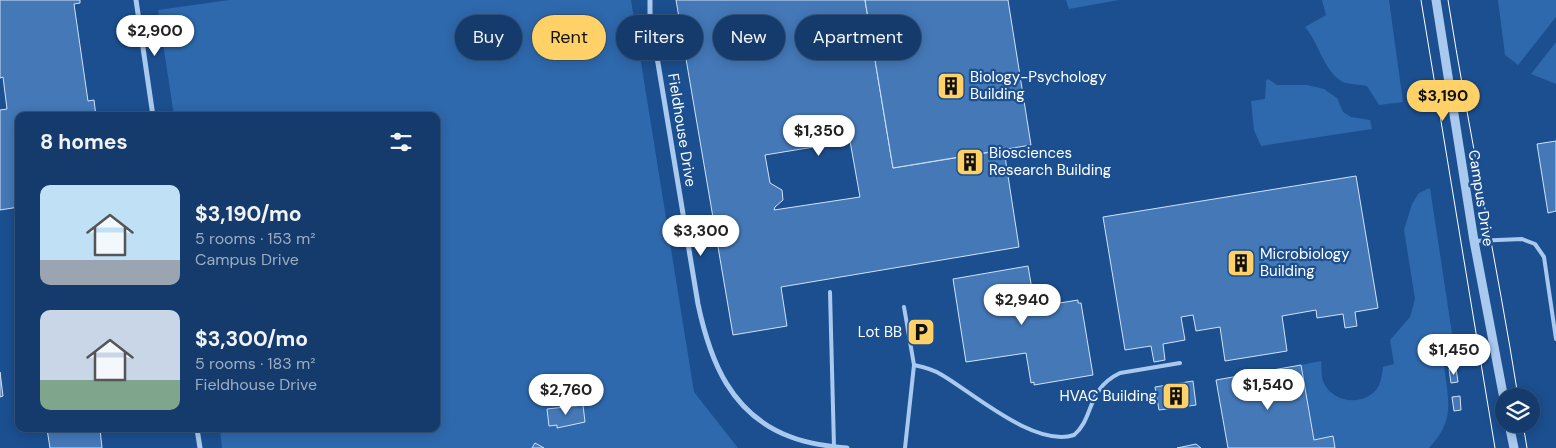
<!DOCTYPE html>
<html lang="en">
<head>
<meta charset="utf-8">
<style>
  body { margin:0; font-family:"DM Sans",sans-serif; background:#1d4271; color:#f1f3f6; height:100vh; display:flex; flex-direction:column; font-size:19px; white-space:nowrap }
  * { box-sizing:border-box; margin:0 }
  p { font-size:16px; color:#9dadc1 }
  .icon { flex:none; width:28px; height:28px; fill:none; stroke:currentColor; stroke-width:2; stroke-linecap:round; stroke-linejoin:round }
  .map { position:relative; flex:1; overflow:hidden }
  .panel { position:absolute; left:15px; top:112px; width:425px; height:320px; display:flex; flex-direction:column; background:#143b6b; border-radius:10px; box-shadow:0 2px 12px #0003,0 0 0 1px #33557e }
  .panel>* { flex:none }
  .hud { position:absolute; left:455px; top:15px; width:475px; height:45px; display:flex; gap:10px }
  .tools { position:absolute; left:1495px; top:388px; display:grid; gap:10px }
  .tools a { display:grid; place-items:center; width:45px; height:45px; border-radius:50%; background:#143b6b; box-shadow:0 2px 12px #0003,0 0 0 1px #33557e; font-size:25px }
  .price { position:absolute; translate:-50% -42px; padding:0 11px; border-radius:18px; background:#fff; color:#222; font-size:16px; line-height:32px; filter:drop-shadow(0 1px 2px #0008) }
  .price::after { content:''; position:absolute; left:50%; top:30px; width:15px; height:11px; margin-left:-8px; background:inherit; clip-path:polygon(0 0,100% 0,50% 100%) }
  .price.on { background:#ffd166; color:#111 }
  ul { padding:0; list-style:none }
  li { display:flex; align-items:center; gap:15px; height:125px; padding:0 25px }
  li span { display:grid; place-items:center; flex:none; width:140px; height:100px; border-radius:10px; color:#555 }
  li>.icon { margin-inline-start:auto }
  span .icon { width:60px; height:60px; fill:#fffc; stroke-width:1 }
  li b { font-size:21px }
  h2 { display:flex; justify-content:space-between; align-items:center; height:60px; padding:0 25px; font-size:21px }
  .chip { padding:0 18px; border-radius:22px; background:#143b6b; box-shadow:0 2px 12px #0003,0 0 0 1px #33557e; font-size:18px; line-height:45px }
  .chip.on { background:#ffd166; color:#111 }
  .map>svg:first-child { display:block }
  .green { fill:#2e69ad }
  .building { fill:#4478b7; stroke:#cfe3fa; fill-rule:evenodd }
  .lines { fill:none; stroke-linecap:round; stroke-linejoin:round }
  .service { stroke:#a9c9ee; stroke-width:4 }
  .minor { stroke:#a9c9ee; stroke-width:5 }
  .tertiary { stroke:#a9c9ee; stroke-width:9 }
  .tram { stroke:#fff; stroke-width:1 }
  .labels { text-anchor:middle; dominant-baseline:central; stroke-width:4.5; stroke-linejoin:round; paint-order:stroke }
  .poi-label { font-size:15px; fill:#fff; stroke:#1b4f8f; text-anchor:start }
  .street-label { font-size:15px; fill:#fff; stroke:#1b4f8f }
</style>
</head>
<body>
<div class="map">
<svg width="1556" height="448" viewBox="0 0 1556 448">
  <rect width="100%" height="100%" fill="#1b4f8f"/>
  <g class="green">
    <polygon points="229,0 631,0 694,392 738,448 222,448 220,429 436,429 436,116 174,116 158,10"/>
    <polygon points="1066,0 1119,0 1069,9"/>
    <path d="M1322 0H1389L1403 102 1379 105 1367 86C1360 84 1350 85 1343 82 1323 71 1320 44 1305 27L1326 15Z"/>
    <polygon points="1498,0 1556,0 1556,17 1518,65 1505,55"/>
    <polygon points="1556,42 1556,84 1531,74"/>
    <polygon points="1268,79 1277,85 1307,85 1324,89 1337,98 1343,112 1351,117 1370,120 1372,129 1261,146 1254,130 1251,101 1265,99 1266,81"/>
    <path d="M1430 188 1456 360 1444 365C1448 401 1456 419 1429 448H1335L1333 436 1314 440 1301 365 1321 361C1322 367 1321 375 1323 381 1331 402 1361 407 1376 390 1381 384 1382 375 1383 367L1394 364 1390 340 1410 317 1415 299 1404 230 1412 204 1419 193Z"/>
  </g>
  <g class="building">
    <polygon points="0,0 80,0 80,3 74,4 88,101 94,100 96,116 19,116 19,207 0,210 0,110 7,109 3,77 0,78"/>
    <path d="M676 0H865L893 168 1004 150 1019 247 781 287 787 326 733 335ZM850 141 860 197 774 210 775 207 783 200 782 190 770 183 765 155Z"/>
    <polygon points="865,0 1008,0 1031,145 893,168"/>
    <polygon points="1556,141 1556,211 1548,213 1537,144"/>
    <polygon points="1356,176 1378,308 1355,312 1357,326 1345,328 1343,314 1317,318 1316,310 1282,316 1287,351 1225,361 1220,327 1196,331 1193,315 1181,317 1185,340 1163,344 1165,360 1154,362 1151,346 1125,350 1103,217"/>
    <polygon points="1028,266 1035,307 1078,300 1078,303 1081,303 1093,375 1034,385 1034,382 1031,383 1026,353 966,362 953,279"/>
    <polygon points="1301,365 1314,440 1333,436 1335,448 1228,448 1216,380"/>
    <polygon points="1456,368 1458,382 1451,383 1449,369"/>
    <polygon points="0,372 3,396 0,397"/>
    <polygon points="1193,381 1196,405 1159,410 1155,387"/>
    <polygon points="1460,396 1461,410 1454,411 1452,397"/>
    <polygon points="583,405 585,422 557,428 557,425 549,426 547,409"/>
    <polygon points="47,429 100,429 102,448 50,448"/>
    <polygon points="535,443 544,448 532,448"/>
    <polygon points="1196,444 1201,448 1177,448"/>
  </g>
  <g class="lines">
    <g class="service">
      <polyline points="1474,241 1522,239 1535,244 1544,257 1556,339"/>
      <polyline points="830,292 834,447"/>
      <polyline points="904,307 914,365 905,448"/>
      <path d="M914 365C924 367 933 369 942 375 973 393 1035 448 1074 435 1094 419 1086 389 1120 373L1180 363"/>
    </g>
    <g class="minor">
      <polyline points="136,0 153,116"/>
      <path d="M650 0V15L698 304C710 361 731 415 791 437 809 444 828 446 847 448"/>
      <polyline points="197,429 200,448"/>
    </g>
    <g class="tertiary">
      <polyline points="1436,0 1474,241 1504,399"/>
      <polyline points="1509,424 1514,448"/>
    </g>
    <g class="tram">
      <polyline points="1421,0 1495,448"/>
      <path d="M1448 0C1469 133 1497 264 1518 396"/>
      <polyline points="1523,424 1527,448"/>
    </g>
  </g>
  <defs>
    <symbol id="building-square" viewBox="-11 -11 22 22"><rect x="-9" y="-9" width="18" height="18" rx="4" fill="#ffd166" stroke="#1b4f8f"/><path d="M-4-6H4V6H1V3H-1V6H-4ZM-2.5-4.3h1.7v1.8h-1.7ZM.8-4.3h1.7v1.8H.8ZM-2.5-1h1.7V.8h-1.7ZM.8-1h1.7V.8H.8Z" fill="#111"/></symbol>
    <symbol id="parking-square" viewBox="-11 -11 22 22"><rect x="-9" y="-9" width="18" height="18" rx="4" fill="#ffd166" stroke="#1b4f8f"/><path d="M-3.5-5.5H1a3.5 3.5 0 0 1 0 7H-1V5.5H-3.5ZM-1-3.4V-.6H.8a1.4 1.4 0 0 0 0-2.8Z" fill="#111"/></symbol>
  </defs>
  <g fill-rule="evenodd">
    <use href="#building-square" x="935" y="70" width="32" height="32"/>
    <use href="#building-square" x="954" y="146" width="32" height="32"/>
    <use href="#building-square" x="1225" y="247" width="32" height="32"/>
    <use href="#parking-square" x="905" y="316" width="32" height="32"/>
    <use href="#building-square" x="1160" y="380" width="32" height="32"/>
  </g>
  <g class="labels">
    <g class="poi-label">
      <text x="970" y="77">Biology-Psychology<tspan x="970" dy="17">Building</tspan></text>
      <text x="989" y="153">Biosciences<tspan x="989" dy="17">Research Building</tspan></text>
      <text x="1260" y="254">Microbiology<tspan x="1260" dy="17">Building</tspan></text>
      <text x="902" y="332" text-anchor="end">Lot BB</text>
      <text x="1157" y="396" text-anchor="end">HVAC Building</text>
    </g>
    <g class="street-label">
      <text transform="translate(682 130) rotate(81)">Fieldhouse Drive</text>
      <text transform="translate(1481 198) rotate(81)">Campus Drive</text>
    </g>
  </g>
</svg>
<div class="tools">
<a><svg class="icon" aria-label="layers" viewBox="0 0 24 24"><path d="M12 4l9 5-9 5-9-5zM3 14l9 5 9-5"/></svg></a>
</div>
<b class="price" style="left:155px;top:57px">$2,900</b>
<b class="price on" style="left:1443px;top:122px">$3,190</b>
<b class="price" style="left:819px;top:157px">$1,350</b>
<b class="price" style="left:701px;top:257px">$3,300</b>
<b class="price" style="left:1022px;top:326px">$2,940</b>
<b class="price" style="left:1454px;top:376px">$1,450</b>
<b class="price" style="left:1268px;top:411px">$1,540</b>
<b class="price" style="left:566px;top:416px">$2,760</b>
<div class="hud">
<a class="chip">Buy</a>
<a class="chip on">Rent</a>
<a class="chip">Filters</a>
<a class="chip">New</a>
<a class="chip">Apartment</a>
</div>
<section class="panel">
<h2>8 homes<svg class="icon" aria-label="filters" viewBox="0 0 24 24"><path d="M4 7h16M4 17h16"/><circle cx="9" cy="7" r="2"/><circle cx="15" cy="17" r="2"/></svg></h2>
<ul>
<li><span style="background:linear-gradient(#bfe0f5 75%,#9aa5b1 0)"><svg class="icon" aria-label="home" viewBox="0 0 24 24"><path d="M3 11l9-7 9 7M6 9v11h12V9"/></svg></span><div><b>$3,190/mo</b><p>5 rooms · 153 m²</p><p>Campus Drive</p></div></li>
<li><span style="background:linear-gradient(#c9d6e8 70%,#7fa58c 0)"><svg class="icon" aria-label="home" viewBox="0 0 24 24"><path d="M3 11l9-7 9 7M6 9v11h12V9"/></svg></span><div><b>$3,300/mo</b><p>5 rooms · 183 m²</p><p>Fieldhouse Drive</p></div></li>
</ul>
</section>
</div>
</body>
</html>
